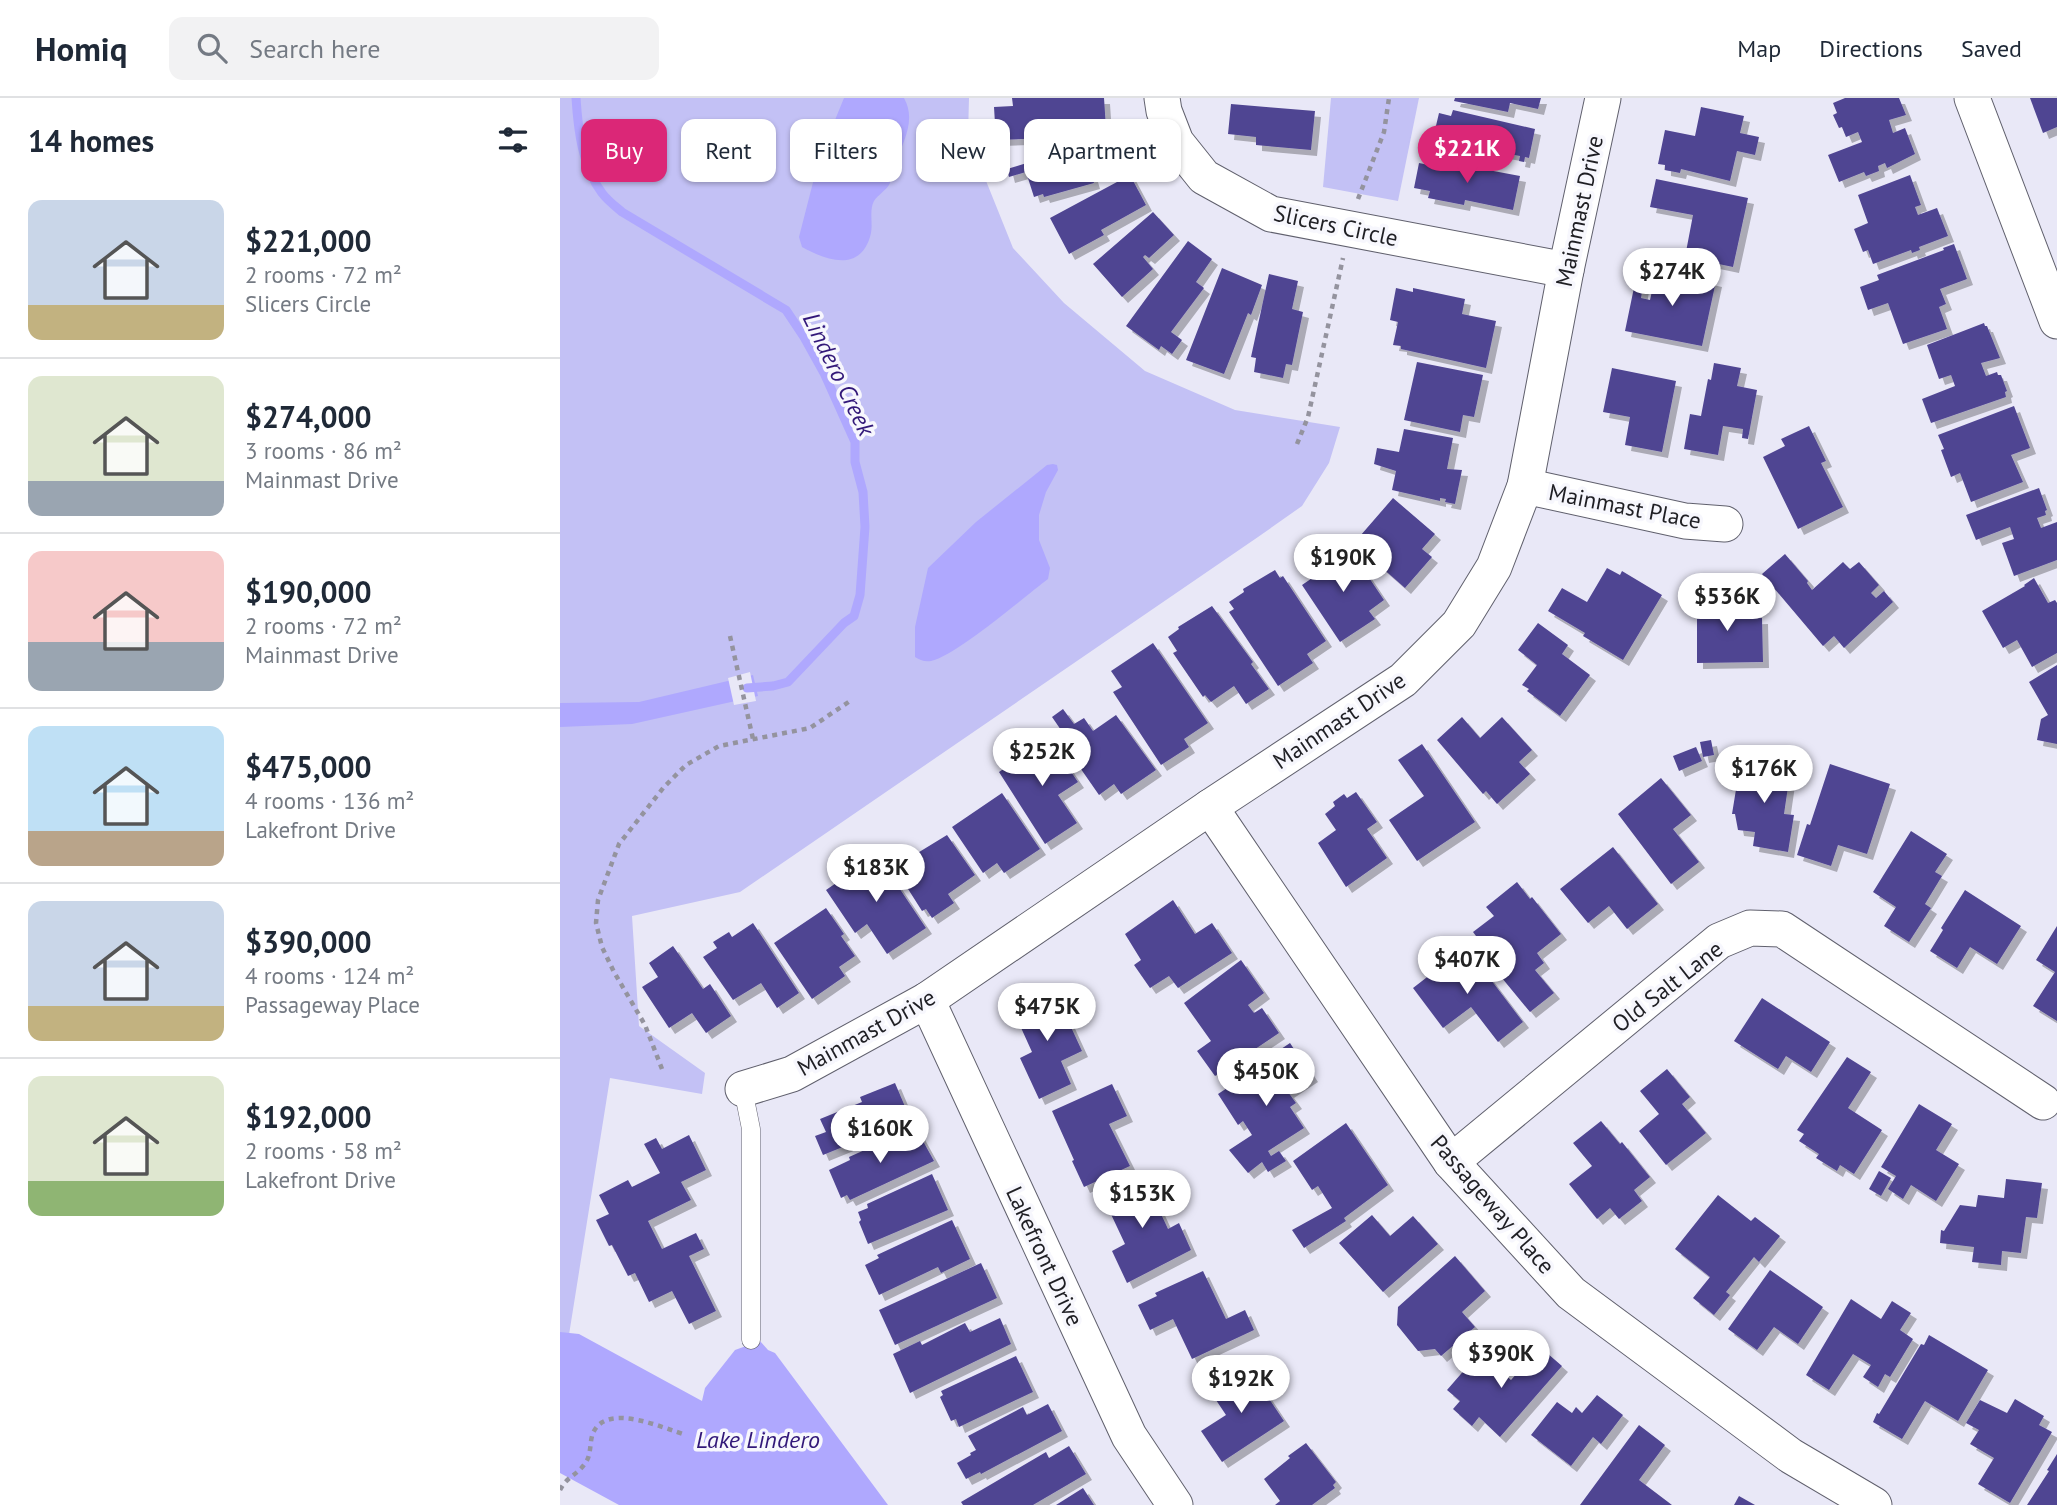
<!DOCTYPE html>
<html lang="en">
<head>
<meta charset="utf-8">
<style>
  body { margin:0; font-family:"PT Sans",sans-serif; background:#f2f2f3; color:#1f2937; height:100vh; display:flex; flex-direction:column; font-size:26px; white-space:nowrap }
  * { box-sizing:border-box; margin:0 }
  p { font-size:23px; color:#747a83 }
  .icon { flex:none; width:38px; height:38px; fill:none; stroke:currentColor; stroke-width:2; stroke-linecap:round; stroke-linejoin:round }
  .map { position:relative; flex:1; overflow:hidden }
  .sheet { display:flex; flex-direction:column; background:#fff; width:560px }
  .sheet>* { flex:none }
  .banner { position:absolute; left:21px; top:21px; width:665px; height:63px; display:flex; gap:14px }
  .price { position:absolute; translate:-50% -60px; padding:0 16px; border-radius:24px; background:#fff; color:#222; font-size:23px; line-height:46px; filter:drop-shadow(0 2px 4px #0008) }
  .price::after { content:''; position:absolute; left:50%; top:42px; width:21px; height:16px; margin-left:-10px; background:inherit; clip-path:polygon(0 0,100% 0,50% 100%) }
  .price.selected { background:#db2777; color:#fff }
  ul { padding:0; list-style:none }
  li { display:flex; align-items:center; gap:21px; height:175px; padding:0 28px }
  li+li { border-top:2px solid #e0e1e3 }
  li span { display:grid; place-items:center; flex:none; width:196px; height:140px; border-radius:14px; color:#555 }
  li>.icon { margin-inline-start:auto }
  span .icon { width:84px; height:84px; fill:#fffc; stroke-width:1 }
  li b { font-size:30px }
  h2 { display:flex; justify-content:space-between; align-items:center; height:84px; padding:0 28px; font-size:30px }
  .pill { padding:0 24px; border-radius:14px; background:#fff; box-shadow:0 2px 5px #0004; font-size:24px; line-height:63px }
  .pill.selected { background:#db2777; color:#fff }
  header { display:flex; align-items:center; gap:42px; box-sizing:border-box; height:98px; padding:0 35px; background:#fff; border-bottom:2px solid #e0e1e3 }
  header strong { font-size:33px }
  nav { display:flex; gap:38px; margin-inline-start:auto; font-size:24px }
  .search { width:490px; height:63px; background:#f2f2f3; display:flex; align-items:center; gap:18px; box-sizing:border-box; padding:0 24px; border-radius:14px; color:#747a83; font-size:26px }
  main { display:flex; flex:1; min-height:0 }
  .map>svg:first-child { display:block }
  .green { fill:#c3c1f5 }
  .water { fill:#afa8fe }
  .pier { fill:#e9e8f7 }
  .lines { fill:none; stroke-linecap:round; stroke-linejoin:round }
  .stream { stroke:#afa8fe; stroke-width:9 }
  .building { fill:#504592; filter:url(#shadow) }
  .service-casing { stroke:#60606d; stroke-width:19 }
  .minor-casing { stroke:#60606d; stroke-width:37 }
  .path { stroke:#94939e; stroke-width:4.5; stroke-dasharray:5 5; stroke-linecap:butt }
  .service { stroke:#fff; stroke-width:18 }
  .minor { stroke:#fff; stroke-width:35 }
  .labels { text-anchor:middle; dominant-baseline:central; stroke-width:7; stroke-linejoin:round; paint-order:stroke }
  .street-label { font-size:23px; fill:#1f1f24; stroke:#f7f7fd }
  .water-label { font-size:24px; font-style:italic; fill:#321879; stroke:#f7f7fd }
</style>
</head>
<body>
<header>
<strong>Homiq</strong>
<div class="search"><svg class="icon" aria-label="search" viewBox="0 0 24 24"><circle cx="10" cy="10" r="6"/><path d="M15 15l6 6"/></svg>Search here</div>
<nav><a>Map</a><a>Directions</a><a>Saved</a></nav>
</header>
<main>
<section class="sheet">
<h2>14 homes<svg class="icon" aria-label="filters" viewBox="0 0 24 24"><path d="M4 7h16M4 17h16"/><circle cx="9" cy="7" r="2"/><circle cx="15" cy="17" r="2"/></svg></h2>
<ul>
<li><span style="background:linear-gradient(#c9d6e8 75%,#c2b280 0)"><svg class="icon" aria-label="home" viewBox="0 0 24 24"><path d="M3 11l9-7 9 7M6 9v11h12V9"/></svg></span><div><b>$221,000</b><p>2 rooms · 72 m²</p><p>Slicers Circle</p></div></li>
<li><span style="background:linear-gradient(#dfe7d0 75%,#9aa5b1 0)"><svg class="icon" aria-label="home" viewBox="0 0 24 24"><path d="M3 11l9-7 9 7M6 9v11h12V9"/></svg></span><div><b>$274,000</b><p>3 rooms · 86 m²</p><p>Mainmast Drive</p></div></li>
<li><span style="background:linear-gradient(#f6c9c9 65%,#9aa5b1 0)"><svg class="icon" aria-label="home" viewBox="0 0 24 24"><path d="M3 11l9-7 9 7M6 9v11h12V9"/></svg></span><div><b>$190,000</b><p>2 rooms · 72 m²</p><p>Mainmast Drive</p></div></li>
<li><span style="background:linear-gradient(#bfe0f5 75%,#b9a48a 0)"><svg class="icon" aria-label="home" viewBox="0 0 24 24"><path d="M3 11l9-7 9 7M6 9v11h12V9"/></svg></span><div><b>$475,000</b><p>4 rooms · 136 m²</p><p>Lakefront Drive</p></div></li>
<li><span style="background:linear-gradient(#c9d6e8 75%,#c2b280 0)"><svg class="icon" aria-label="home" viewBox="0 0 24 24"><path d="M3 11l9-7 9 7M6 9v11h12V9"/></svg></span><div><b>$390,000</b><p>4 rooms · 124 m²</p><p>Passageway Place</p></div></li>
<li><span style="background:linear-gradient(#dfe7d0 75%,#8fb573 0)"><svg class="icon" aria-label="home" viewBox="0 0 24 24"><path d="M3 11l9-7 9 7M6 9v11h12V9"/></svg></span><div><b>$192,000</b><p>2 rooms · 58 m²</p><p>Lakefront Drive</p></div></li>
</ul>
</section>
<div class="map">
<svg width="1497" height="1407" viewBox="0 0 1497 1407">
  <defs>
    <filter id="shadow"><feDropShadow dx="6" dy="6" stdDeviation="0" flood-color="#0004"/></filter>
  </defs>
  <rect width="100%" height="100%" fill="#e9e8f7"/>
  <g class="green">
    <polygon points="0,0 409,0 408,38 453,150 504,205 585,273 675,312 780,329 769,365 742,408 698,439 180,794 72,818 79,928 145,975 142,996 50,980 0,1293"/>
    <polygon points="771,0 859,0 838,103 763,89"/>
  </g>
  <g class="water">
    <path d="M284 0H344C357 23 342 45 335 67 333 73 332 82 329 87 325 93 318 97 314 103 309 112 313 125 311 135 302 175 267 163 242 149L239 139 259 61Z"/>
    <path d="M493 366 497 367 498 372 486 394 479 417V442L490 470 488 481C464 499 396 558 371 563 364 564 360 562 355 559V529L368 470 416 424 487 367Z"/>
    <polygon points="193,577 198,598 72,626 0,629 0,605 79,604"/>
    <polygon points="0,1234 19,1236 142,1303 145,1290 175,1252 200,1243 208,1252 215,1255 328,1407 59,1407 0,1375"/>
  </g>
  <polygon class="pier" points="190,574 196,603 174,607 168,580"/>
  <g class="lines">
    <path class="stream" d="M16 0C18 31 22 69 42 95 47 102 55 108 62 114L226 212 244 239 264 275 295 344V364L303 394 305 429 300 497 294 518 284 525 228 584 213 588 187 590"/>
  </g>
  <g class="building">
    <polygon points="452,0 544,0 546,30 512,32 512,28 492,29 492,40 436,42 434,9 453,8"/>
    <polygon points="895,0 981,0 978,11 950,5 948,14 894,3"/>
    <polygon points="1285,0 1339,0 1346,17 1329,22 1333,35 1345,30 1355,56 1327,70 1325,65 1318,68 1319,73 1306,78 1304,74 1279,84 1268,57 1302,44 1298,34 1286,39 1282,29 1279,30 1273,17 1277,15 1273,5"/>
    <polygon points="1470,0 1497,0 1497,29 1483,35"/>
    <polygon points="671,6 755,13 751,52 696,47 696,39 668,36"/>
    <polygon points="1141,9 1184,18 1180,35 1199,39 1195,57 1177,53 1170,83 1121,71 1120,75 1105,72 1105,67 1098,66 1105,32 1135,38"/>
    <polygon points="893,12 975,31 969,60 965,59 964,64 959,63 960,58 938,54 939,49 929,47 926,62 885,54 889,34 875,32 879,15 891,18"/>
    <polygon points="551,38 560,70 532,78 534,85 484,99 483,96 474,99 466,74 449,79 447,71 470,64 469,58 523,43 524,46"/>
    <polygon points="875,62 960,78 953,112 905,102 904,107 868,100 870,93 854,90 859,65 874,68"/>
    <polygon points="570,77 586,107 541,132 544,137 509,156 490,120"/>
    <polygon points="1350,77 1361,107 1355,109 1358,117 1377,110 1388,138 1359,149 1360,152 1352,155 1351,152 1313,166 1308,152 1303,154 1294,131 1308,125 1298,97"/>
    <polygon points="1096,81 1188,100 1173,169 1125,159 1133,117 1090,109"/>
    <polygon points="593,114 614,137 589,160 585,157 583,159 593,171 562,199 533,166"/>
    <polygon points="628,143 652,161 636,184 644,190 611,234 622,242 612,256 601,248 599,252 566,228"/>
    <polygon points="1394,146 1407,181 1380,191 1386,206 1379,209 1387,231 1343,246 1328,205 1308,212 1300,189 1319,182 1317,177 1384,152 1383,150"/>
    <polygon points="662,170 702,187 691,217 688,215 664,276 626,262"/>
    <polygon points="1097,170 1156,183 1142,248 1065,233 1076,180 1084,182 1081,200 1090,202"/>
    <polygon points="709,176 738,183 732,211 743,214 732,267 726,266 723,280 694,274 696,260 691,259"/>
    <polygon points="836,190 853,194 853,190 905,201 902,216 936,223 926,270 841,251 841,248 833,247 838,224 830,222"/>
    <polygon points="1424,225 1425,228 1427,228 1440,260 1421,265 1426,278 1437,274 1438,277 1441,277 1447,293 1445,294 1446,299 1371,325 1362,301 1395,288 1391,277 1379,281 1367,247"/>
    <polygon points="857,264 923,277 914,319 903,317 900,334 844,322"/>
    <polygon points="1154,265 1181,270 1177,288 1197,292 1188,341 1182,340 1183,331 1163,328 1158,357 1124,351 1130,316 1141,318 1148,281 1151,282"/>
    <polygon points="1052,270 1116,283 1102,354 1065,347 1070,319 1043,314"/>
    <polygon points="1454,308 1470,350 1451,357 1463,384 1411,404 1400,375 1391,379 1381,352 1384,351 1378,337"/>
    <polygon points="1249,328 1266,363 1261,365 1283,409 1238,431 1203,359 1225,348 1221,341"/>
    <polygon points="844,331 893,340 887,371 902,372 895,406 885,404 886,401 880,400 880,403 832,392 836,373 814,366 817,350 839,354"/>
    <polygon points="1479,390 1487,412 1485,413 1486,417 1477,420 1481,430 1497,424 1497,462 1454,478 1442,445 1454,441 1450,429 1416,442 1406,417"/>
    <polygon points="833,400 875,436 862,451 872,459 845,490 794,445"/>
    <polygon points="778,449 785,460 793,456 824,502 809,513 815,521 780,544 742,487 764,472 758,462"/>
    <polygon points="1225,456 1248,483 1247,485 1252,492 1283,464 1290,471 1299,464 1319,487 1311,495 1316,500 1324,493 1333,504 1284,550 1274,538 1263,548 1202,476"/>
    <polygon points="1047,470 1060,477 1062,473 1102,497 1063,562 1023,538 1025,535 988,513 1002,490 1027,504"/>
    <polygon points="715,472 720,480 723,478 766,543 747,556 753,565 718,588 669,514 674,511 669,504 684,494 683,491"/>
    <polygon points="1474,480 1488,505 1495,502 1497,505 1497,555 1472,569 1457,542 1443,550 1422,513 1465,488 1464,487"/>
    <polygon points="1140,494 1172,494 1172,521 1202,520 1203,564 1137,565 1137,521 1140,521"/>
    <polygon points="652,508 693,564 691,566 709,591 686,606 674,588 651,604 645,597 643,599 613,555 617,553 608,539 619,531 618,529"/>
    <polygon points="978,525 1008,547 1002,556 1030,577 1000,618 967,593 969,591 962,587 977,567 958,552"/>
    <polygon points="593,545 648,625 624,641 629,649 601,667 553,594 562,589 551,573"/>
    <polygon points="1497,567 1497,646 1477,642 1481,621 1488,617 1469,584"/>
    <polygon points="503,611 514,626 524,620 533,633 556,617 596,672 561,696 554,686 539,697 507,651 512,648 492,619"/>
    <polygon points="902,619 920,640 942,619 972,652 959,664 970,676 937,706 926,693 923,696 877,642"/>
    <polygon points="488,640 518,684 498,697 517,725 485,746 439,674 460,660 456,654 471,645 474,650"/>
    <polygon points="1151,642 1154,657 1143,659 1140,644"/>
    <polygon points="862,646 915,724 857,763 829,722 864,698 838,662"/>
    <polygon points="1136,649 1142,663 1119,673 1113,658"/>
    <polygon points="1201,661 1210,663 1210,668 1226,671 1226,666 1235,668 1232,683 1229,682 1224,716 1234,717 1228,754 1193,748 1195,734 1178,732 1175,716 1172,716 1180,667 1200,670"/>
    <polygon points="1270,666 1330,686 1307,756 1278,747 1271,768 1237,757 1247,726 1250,727"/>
    <polygon points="1101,680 1131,717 1113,731 1139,764 1111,786 1058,716"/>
    <polygon points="796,694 817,724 807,731 827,760 786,789 758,745 776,732 765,716 775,708 773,704 784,696 787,700"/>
    <polygon points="442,695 480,751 444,775 437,765 423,775 392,729"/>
    <polygon points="1351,733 1387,756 1375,774 1382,778 1365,806 1371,810 1349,844 1324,828 1336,809 1313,794"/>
    <polygon points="387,737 415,777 388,796 394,805 372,820 366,811 362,813 336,772 352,761 351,759"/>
    <polygon points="1053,749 1098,806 1067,831 1049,808 1028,825 1000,791"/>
    <polygon points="317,757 366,830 327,856 307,826 295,835 266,792 279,783 276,777 291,767 295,772"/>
    <polygon points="957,784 970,801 972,799 1001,836 977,855 984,865 975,872 994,895 970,914 914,846 919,842 913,834 934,818 926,809"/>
    <polygon points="1405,792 1461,828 1437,866 1410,849 1397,870 1370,853 1383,832 1381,830"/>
    <polygon points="613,802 635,836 652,825 672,855 618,890 609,878 590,890 574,867 581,862 565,836"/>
    <polygon points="266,810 284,836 281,838 295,858 279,869 285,878 252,901 214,845"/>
    <polygon points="193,825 239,895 217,910 201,885 173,902 143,859 157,850 153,844 169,834 172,839"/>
    <polygon points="1497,828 1497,923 1473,908 1495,874 1476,862"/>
    <polygon points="113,848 143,891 150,886 171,918 146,935 132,915 109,930 82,889 98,879 89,865"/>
    <polygon points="906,849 963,924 938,944 911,909 883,930 853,890"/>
    <polygon points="681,862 704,895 688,907 694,915 702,910 719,935 655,978 637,953 651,943 624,905"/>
    <polygon points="494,892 522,953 501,963 511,986 479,1001 460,960 472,954 453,912"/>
    <polygon points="1202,900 1270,944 1251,974 1226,958 1218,971 1174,943"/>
    <polygon points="730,945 752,978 728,994 736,1005 730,1009 744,1030 708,1053 711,1058 719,1053 726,1063 708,1074 702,1064 688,1075 669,1052 692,1037 683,1023 678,1027 658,996 723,953 721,951"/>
    <polygon points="1287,959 1311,974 1288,1010 1322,1032 1294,1076 1280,1067 1277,1073 1256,1060 1259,1056 1239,1043 1244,1036 1237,1032"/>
    <polygon points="1107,971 1130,999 1122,1006 1146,1035 1106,1067 1079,1033 1099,1016 1080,993"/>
    <polygon points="335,985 349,1018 320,1030 322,1033 263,1057 255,1038 266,1034 260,1021 302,1004 300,999"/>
    <polygon points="552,986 567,1018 549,1026 570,1068 524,1089 512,1063 514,1062 492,1013"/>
    <polygon points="1359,1006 1392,1026 1376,1052 1399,1066 1376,1103 1351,1087 1343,1101 1328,1091 1336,1078 1321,1069"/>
    <polygon points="1041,1023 1060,1046 1062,1044 1090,1079 1074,1092 1082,1103 1059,1121 1050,1110 1037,1121 1009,1086 1032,1068 1013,1045"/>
    <polygon points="786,1025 828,1087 784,1120 786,1123 744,1150 732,1132 772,1110 758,1088 752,1092 733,1063"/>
    <polygon points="358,1034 374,1063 290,1102 287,1097 281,1100 269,1072 290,1062 289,1059 336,1038 338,1043"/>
    <polygon points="129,1037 146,1072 121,1084 131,1102 88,1123 102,1151 136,1135 144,1151 129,1158 156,1213 129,1226 112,1193 89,1204 75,1175 68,1178 52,1147 49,1148 36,1122 49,1116 39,1097 68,1082 72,1089 100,1075 84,1046 96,1040 102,1051"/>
    <polygon points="1319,1073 1331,1080 1321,1098 1309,1091"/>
    <polygon points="582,1075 608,1131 619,1125 631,1152 567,1185 552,1153 565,1146 541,1095"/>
    <polygon points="372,1076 388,1112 308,1146 299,1124 301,1122 298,1114 308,1110 307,1106"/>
    <polygon points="1446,1081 1482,1085 1477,1120 1466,1119 1461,1155 1442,1153 1441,1167 1412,1164 1414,1149 1380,1145 1381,1132 1384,1133 1400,1107 1416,1109 1418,1097 1444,1100"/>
    <polygon points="1158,1097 1191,1123 1195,1119 1220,1138 1199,1164 1194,1159 1166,1194 1170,1197 1154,1217 1133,1200 1150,1179 1115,1151"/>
    <polygon points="812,1117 830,1138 853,1118 878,1146 823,1194 779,1145"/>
    <polygon points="392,1122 410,1161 381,1175 378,1169 319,1197 305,1167 319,1160 317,1157"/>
    <polygon points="895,1158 925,1193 902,1214 915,1229 881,1258 875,1251 858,1253 837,1227 838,1209"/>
    <polygon points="421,1165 437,1200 335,1247 319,1212"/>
    <polygon points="1210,1172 1263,1209 1238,1246 1214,1229 1197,1252 1168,1231"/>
    <polygon points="643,1173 666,1221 685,1212 694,1232 632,1261 613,1221 590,1232 578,1207 597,1198 595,1195"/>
    <polygon points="1291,1201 1321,1221 1332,1203 1351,1215 1340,1232 1353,1241 1330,1279 1325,1276 1318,1289 1303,1279 1311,1267 1293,1256 1269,1292 1246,1277"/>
    <polygon points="440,1220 451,1246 350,1295 333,1256 360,1243 362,1247 405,1225 410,1234"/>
    <polygon points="1369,1237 1428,1272 1398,1323 1365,1303 1342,1341 1313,1324 1317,1315 1319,1316 1361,1246 1364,1247"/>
    <polygon points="980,1249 1002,1268 940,1339 919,1319 912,1328 893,1311 900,1303 887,1292 920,1254 951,1282"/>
    <polygon points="456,1258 473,1294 399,1329 396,1321 391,1323 380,1299 383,1297 381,1293"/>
    <polygon points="687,1268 724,1323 662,1364 641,1333 666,1317 650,1293"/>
    <polygon points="1037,1297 1063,1317 1041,1346 1033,1339 1011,1368 971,1337 997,1304 1012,1315 1016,1309 1022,1315"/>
    <polygon points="1455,1301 1484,1318 1479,1327 1492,1334 1450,1405 1418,1386 1434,1360 1410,1346 1419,1332 1406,1325 1420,1302 1447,1315"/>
    <polygon points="488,1306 502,1333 421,1376 420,1374 406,1381 397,1365 411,1357 410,1355 416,1352 408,1338 463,1309 467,1317"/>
    <polygon points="1079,1327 1105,1347 1079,1382 1112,1407 1020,1407"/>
    <polygon points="746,1345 776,1384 773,1387 775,1390 752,1407 715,1407 720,1403 704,1381 730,1360 728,1358"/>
    <polygon points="509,1348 526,1376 473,1407 403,1407 401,1404 486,1354 489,1360"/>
    <polygon points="1497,1356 1497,1407 1467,1407 1489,1373 1487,1372"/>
    <polygon points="523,1390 534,1407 496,1407"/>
    <polygon points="1179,1398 1195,1407 1174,1407"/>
  </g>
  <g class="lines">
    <defs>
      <polyline id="service" points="183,991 191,1031 191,1242"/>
      <g id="minor">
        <polyline points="602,0 604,13 616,44 644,79 711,116 1006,172"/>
        <polyline points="1412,0 1497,223"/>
        <polyline points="965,388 1125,423 1165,426"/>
        <polyline points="650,709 891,1064 1011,1195 1231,1358 1314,1407"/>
        <polyline points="367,902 569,1338 615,1407"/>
        <polyline points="183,991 232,976 367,902 650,709 843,582 899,526 934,469 965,388 1006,172 1043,0"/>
        <polyline points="891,1064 1159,843 1190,830 1222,831 1483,1004"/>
      </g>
    </defs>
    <use href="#service" class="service-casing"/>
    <use href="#minor" class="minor-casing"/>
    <g class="path">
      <polyline points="798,101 824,34 829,0"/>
      <polyline points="737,346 748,319 783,160"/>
      <polyline points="170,538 193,641"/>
      <polyline points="102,971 85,927 54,874 42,849 36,825 38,802 59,746 104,689 126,667 159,648 250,630 290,603"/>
      <path d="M0 1392C7 1378 18 1377 26 1364 32 1355 29 1342 34 1333 49 1305 103 1330 126 1337"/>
    </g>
    <use href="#service" class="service"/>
    <use href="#minor" class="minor"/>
  </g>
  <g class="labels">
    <g class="street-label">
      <text transform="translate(1019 113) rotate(-78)">Mainmast Drive</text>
      <text transform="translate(776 127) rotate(12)">Slicers Circle</text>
      <text transform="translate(1065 408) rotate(11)">Mainmast Place</text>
      <text transform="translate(779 622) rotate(-34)">Mainmast Drive</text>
      <text transform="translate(1107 888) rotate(-38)">Old Salt Lane</text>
      <text transform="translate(306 934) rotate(-29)">Mainmast Drive</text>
      <text transform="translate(933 1106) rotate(49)">Passageway Place</text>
      <text transform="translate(485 1158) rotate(65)">Lakefront Drive</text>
    </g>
    <g class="water-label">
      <text transform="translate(279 276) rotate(64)">Lindero Creek</text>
      <text x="198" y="1341">Lake Lindero</text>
    </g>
  </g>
</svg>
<b class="price selected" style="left:907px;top:87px">$221K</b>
<b class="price" style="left:1112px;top:210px">$274K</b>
<b class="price" style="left:783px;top:496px">$190K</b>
<b class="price" style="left:1167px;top:535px">$536K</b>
<b class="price" style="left:482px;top:690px">$252K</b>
<b class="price" style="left:1204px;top:707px">$176K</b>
<b class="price" style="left:316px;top:806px">$183K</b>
<b class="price" style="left:907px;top:898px">$407K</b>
<b class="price" style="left:487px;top:945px">$475K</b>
<b class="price" style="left:706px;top:1010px">$450K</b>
<b class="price" style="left:320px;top:1067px">$160K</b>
<b class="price" style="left:582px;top:1132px">$153K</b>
<b class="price" style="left:941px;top:1292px">$390K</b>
<b class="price" style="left:681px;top:1317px">$192K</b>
<div class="banner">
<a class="pill selected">Buy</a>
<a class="pill">Rent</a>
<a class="pill">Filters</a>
<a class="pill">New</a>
<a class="pill">Apartment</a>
</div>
</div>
</main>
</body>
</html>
